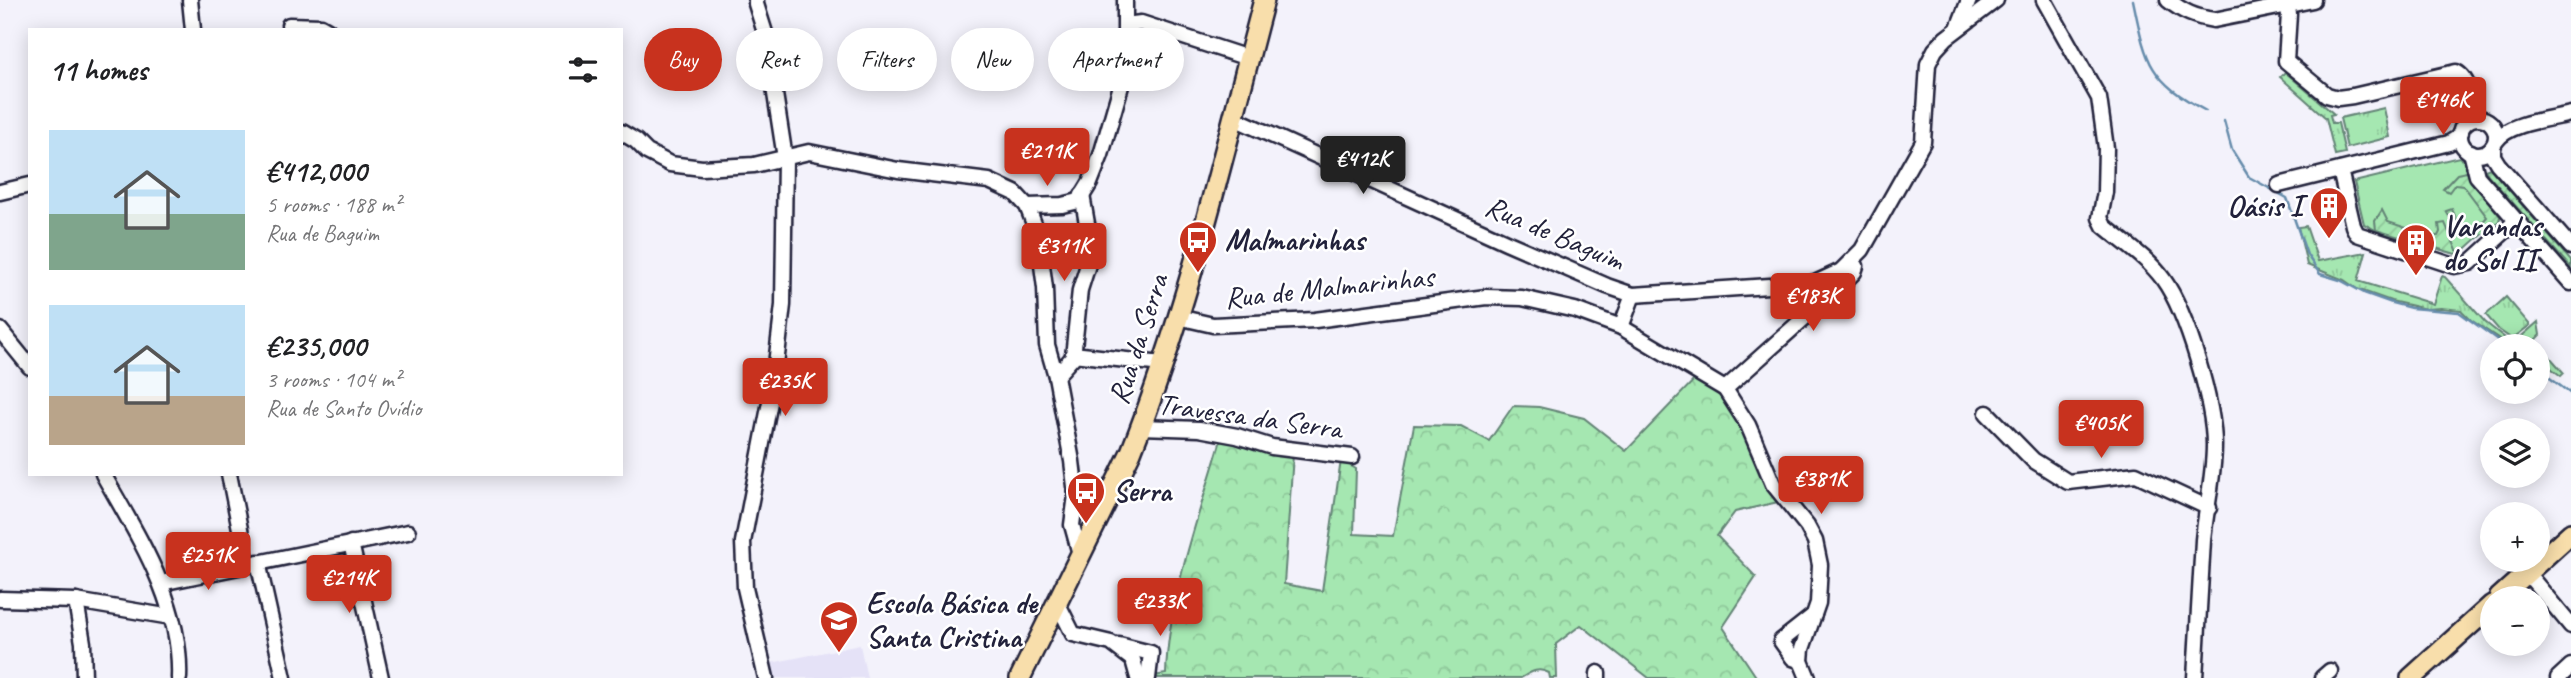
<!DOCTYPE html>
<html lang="en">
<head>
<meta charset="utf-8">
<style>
  body { margin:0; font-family:Caveat,sans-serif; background:#f2f2f2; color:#202124; height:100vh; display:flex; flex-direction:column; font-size:26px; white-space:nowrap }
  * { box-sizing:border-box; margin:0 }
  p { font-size:23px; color:#757577 }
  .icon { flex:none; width:38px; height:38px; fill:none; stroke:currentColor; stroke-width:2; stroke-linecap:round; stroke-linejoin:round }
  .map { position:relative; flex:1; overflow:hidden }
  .details { position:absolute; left:28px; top:28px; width:595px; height:448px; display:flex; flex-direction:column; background:#fff; border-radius:0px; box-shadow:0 4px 18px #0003 }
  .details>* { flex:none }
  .banner { position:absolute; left:644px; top:28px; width:665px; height:63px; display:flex; gap:14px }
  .controls { position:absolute; left:2480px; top:334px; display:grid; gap:14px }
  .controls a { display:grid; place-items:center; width:70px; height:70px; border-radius:50%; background:#fff; box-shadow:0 4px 18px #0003; font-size:35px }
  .price { position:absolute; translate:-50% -60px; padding:0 16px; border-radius:7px; background:#c8321e; color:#fff; font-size:23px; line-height:46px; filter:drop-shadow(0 2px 4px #0008) }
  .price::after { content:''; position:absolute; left:50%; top:42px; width:21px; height:16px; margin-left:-10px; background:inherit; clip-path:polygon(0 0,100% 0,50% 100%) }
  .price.on { background:#222; color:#fff }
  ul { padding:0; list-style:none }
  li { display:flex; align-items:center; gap:21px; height:175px; padding:0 21px }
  li span { display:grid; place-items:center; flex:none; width:196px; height:140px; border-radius:0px; color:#555 }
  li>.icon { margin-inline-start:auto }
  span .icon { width:84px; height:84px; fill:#fffc; stroke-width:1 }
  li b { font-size:30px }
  h2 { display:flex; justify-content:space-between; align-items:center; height:84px; padding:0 21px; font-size:30px }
  .tag { padding:0 24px; border-radius:32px; background:#fff; box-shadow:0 4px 18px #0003; font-size:24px; line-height:63px }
  .tag.on { background:#c8321e; color:#fff }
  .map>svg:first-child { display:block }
  .built { fill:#e5e2f7 }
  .grass { fill:url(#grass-tufts); stroke:#648476; stroke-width:2 }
  .forest { fill:url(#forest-crowns); stroke:#648476; stroke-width:2 }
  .park { fill:#a5e7b1; stroke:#648476; stroke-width:2 }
  .garden { fill:url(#garden-furrows); stroke:#648476; stroke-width:2 }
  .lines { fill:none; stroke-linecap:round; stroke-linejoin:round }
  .stream { stroke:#668cab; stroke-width:2.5 }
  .minor-casing { stroke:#22223b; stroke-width:19 }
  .major-casing { stroke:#22223b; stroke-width:24 }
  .minor { stroke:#fff; stroke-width:14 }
  .major { stroke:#f8deab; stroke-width:19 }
  .labels { text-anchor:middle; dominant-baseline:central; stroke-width:5; stroke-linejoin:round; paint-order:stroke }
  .poi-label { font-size:30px; font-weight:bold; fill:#22223b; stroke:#fff; text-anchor:start }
  .street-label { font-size:30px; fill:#22223b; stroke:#fff }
</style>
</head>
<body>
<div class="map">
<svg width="2571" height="678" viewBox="0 0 2571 678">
  <defs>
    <pattern id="grass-tufts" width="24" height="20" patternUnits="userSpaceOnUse" patternTransform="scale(1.75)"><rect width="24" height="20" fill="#a5e7b1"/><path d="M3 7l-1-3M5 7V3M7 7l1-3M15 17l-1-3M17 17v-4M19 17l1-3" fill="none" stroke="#8ec699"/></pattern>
    <pattern id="forest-crowns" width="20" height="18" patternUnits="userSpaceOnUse" patternTransform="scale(1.75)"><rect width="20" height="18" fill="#a5e7b1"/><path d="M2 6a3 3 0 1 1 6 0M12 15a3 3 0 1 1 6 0" fill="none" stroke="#8ec699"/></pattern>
    <pattern id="garden-furrows" width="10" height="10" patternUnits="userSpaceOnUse" patternTransform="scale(1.75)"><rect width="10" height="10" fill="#a5e7b1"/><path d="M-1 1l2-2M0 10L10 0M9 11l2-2" fill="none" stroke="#8ec699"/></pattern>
  </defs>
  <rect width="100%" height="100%" fill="#f3f2fb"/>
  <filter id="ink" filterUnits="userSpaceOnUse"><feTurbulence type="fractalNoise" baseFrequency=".0143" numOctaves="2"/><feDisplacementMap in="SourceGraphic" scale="14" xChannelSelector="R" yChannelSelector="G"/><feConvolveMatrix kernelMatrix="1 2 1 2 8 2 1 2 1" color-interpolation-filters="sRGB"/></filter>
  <g filter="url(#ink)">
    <polygon class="built" points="860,645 867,678 774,678 771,663"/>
    <g class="grass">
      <polygon points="2285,72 2334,114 2330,115 2332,123 2338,123 2345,153 2335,155 2326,118 2280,77"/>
      <polygon points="2384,108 2390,137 2347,148 2340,118"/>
      <polygon points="2306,226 2318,261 2366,252 2358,281 2433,304 2442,276 2445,277 2485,322 2515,346 2510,346 2471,320 2461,310 2441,308 2426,309 2391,301 2357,289 2344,280 2307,265 2298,227"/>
      <polygon points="2506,297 2530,325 2512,339 2499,330 2486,315"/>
      <polygon points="2538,322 2540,335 2535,340 2564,373 2561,376 2538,358 2538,346 2521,346 2515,342"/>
    </g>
    <path class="forest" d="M1697 377C1740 405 1758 457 1778 502L1735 512 1717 536 1756 577 1723 627 1757 678H1649L1581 625 1556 644 1557 678H1550L1549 673C1538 667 1531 672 1521 678H1153L1154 676 1166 674C1168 597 1201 510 1222 436L1293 455 1284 584 1322 591 1341 460 1356 469 1354 534 1393 536 1414 425 1461 426 1489 441 1513 406 1539 407 1584 418 1626 451Z"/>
    <polygon class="park" points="2459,157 2465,162 2471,180 2499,213 2500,218 2459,255 2377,231 2364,224 2354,182"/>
    <g class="garden">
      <polygon points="2490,168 2571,261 2571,268 2489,176 2485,170"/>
      <path d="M2467 172 2471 180 2500 216 2499 221 2480 237 2459 233 2446 211 2452 209 2460 228C2471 234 2480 225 2487 217L2463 185 2455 184 2449 192 2443 189 2457 174Z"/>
      <polygon points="2382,210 2388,222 2431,236 2438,236 2440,232 2439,224 2445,223 2459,255 2376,230 2375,221"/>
    </g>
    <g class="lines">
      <g class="stream">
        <path d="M2133 0C2146 62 2148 80 2206 111"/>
        <polyline points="2224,121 2232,150 2249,177 2287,198 2307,255 2320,274 2340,280 2364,293 2392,303 2411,308 2459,312 2506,346"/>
        <polyline points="2538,369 2571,394"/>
      </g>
      <defs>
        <g id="minor">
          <polyline points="190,0 193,30"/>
          <polyline points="756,0 756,4 766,36 785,158 783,305 774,381 743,542 745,588 766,678"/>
          <path d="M2044 0 2099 98 2106 148 2105 192 2100 218 2104 226C2123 242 2148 258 2163 279 2187 312 2214 404 2214 445 2214 477 2206 508 2203 540 2200 586 2198 632 2195 678"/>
          <path d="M2168 0C2183 12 2195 17 2214 20L2313 0"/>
          <path d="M2287 6 2289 14 2286 61 2327 95 2338 98 2353 96 2456 72C2469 78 2476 108 2469 120"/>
          <polyline points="289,25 321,26 328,30"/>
          <polyline points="1126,25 1141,23 1248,58"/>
          <polyline points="1958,28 1969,0"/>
          <circle cx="2478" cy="136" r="18"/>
          <polyline points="1234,118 1506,242 1607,286 1633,295 1815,283 1841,271 1862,250 1923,142 1928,64 1935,50 1946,38 1996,0"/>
          <polyline points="621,132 636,141 647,152 670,164 702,168 754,165 809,152 898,170 989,181 1015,193 1027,206 1038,234 1045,288 1047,345 1056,376 1072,461 1076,495 1072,525 1080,554"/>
          <path d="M2496 141C2508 123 2550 119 2571 114"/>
          <polyline points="2493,146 2493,156 2498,164 2571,247"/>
          <polyline points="2471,152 2477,176 2571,283"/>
          <polyline points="2340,170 2353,226 2357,234 2454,266 2470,263 2516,221"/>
          <polyline points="2279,185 2449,143 2457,138 2461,132"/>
          <polyline points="0,192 30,185"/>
          <polyline points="1027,206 1062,205 1079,201 1090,183 1101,155 1125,72 1125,0"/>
          <polyline points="1178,317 1213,325 1315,320 1486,297 1522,298 1575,310 1621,327 1725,389 1748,425 1773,484 1807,526 1815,541 1820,565 1818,603 1802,649 1801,661 1808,678"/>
          <polyline points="1621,327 1633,295"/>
          <polyline points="0,330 30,367"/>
          <polyline points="1073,354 1162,364"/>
          <polyline points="1056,376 1073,357 1080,290 1092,252 1082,195"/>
          <polyline points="1725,389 1841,285 1854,272 1856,266"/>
          <polyline points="1987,413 2033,460 2068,482 2136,474 2209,508"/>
          <polyline points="1141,427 1199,429 1237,436 1272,447 1352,457"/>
          <path d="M103 474C138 537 182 603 179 678"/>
          <polyline points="229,474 247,564"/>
          <polyline points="351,543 381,678"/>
          <polyline points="258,562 284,678"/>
          <polyline points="2527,573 2571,626"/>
          <polyline points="161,583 408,532"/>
          <polyline points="0,599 76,601 171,617"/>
          <polyline points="76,601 83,643 84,678"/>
          <polyline points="1057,602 1073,634 1111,643 1133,660 1138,678"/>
          <polyline points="1119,645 1151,653 1148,678"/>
          <polyline points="1801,661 1793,658 1781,641 1814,615"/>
          <polyline points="1598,673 1598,678"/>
          <polyline points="2322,678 2330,671"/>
          <polyline points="2558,678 2571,666"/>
        </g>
        <g id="major">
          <polyline points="2499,598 2571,533"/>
          <path d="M1020 678 1131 452C1189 306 1224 151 1264 0"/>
          <polyline points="2411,678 2492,605"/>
        </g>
      </defs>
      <use href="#minor" class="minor-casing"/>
      <use href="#major" class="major-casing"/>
      <use href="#minor" class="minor"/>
      <use href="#major" class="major"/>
    </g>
  </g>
  <defs>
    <symbol id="building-pin" viewBox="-11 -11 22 30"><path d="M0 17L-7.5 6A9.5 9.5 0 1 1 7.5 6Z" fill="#c8321e" stroke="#fff"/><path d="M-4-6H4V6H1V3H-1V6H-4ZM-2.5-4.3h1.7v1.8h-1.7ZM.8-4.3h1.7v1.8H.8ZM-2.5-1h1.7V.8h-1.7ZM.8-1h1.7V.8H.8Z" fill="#fff"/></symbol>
    <symbol id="bus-pin" viewBox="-11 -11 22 30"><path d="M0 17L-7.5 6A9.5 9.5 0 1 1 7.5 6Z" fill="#c8321e" stroke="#fff"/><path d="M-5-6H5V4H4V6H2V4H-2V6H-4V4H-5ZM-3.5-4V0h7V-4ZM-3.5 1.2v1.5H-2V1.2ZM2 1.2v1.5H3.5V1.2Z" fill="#fff"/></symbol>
    <symbol id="school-pin" viewBox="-11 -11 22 30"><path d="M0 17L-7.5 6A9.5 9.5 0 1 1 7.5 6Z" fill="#c8321e" stroke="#fff"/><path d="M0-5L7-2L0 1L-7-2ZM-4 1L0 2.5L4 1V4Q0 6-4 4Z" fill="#fff"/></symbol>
  </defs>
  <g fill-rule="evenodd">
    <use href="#building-pin" x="2307" y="184" width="44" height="60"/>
    <use href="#bus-pin" x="1176" y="218" width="44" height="60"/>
    <use href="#building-pin" x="2394" y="221" width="44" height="60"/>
    <use href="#bus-pin" x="1064" y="469" width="44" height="60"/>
    <use href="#school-pin" x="817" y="598" width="44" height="60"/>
  </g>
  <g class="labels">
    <g class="poi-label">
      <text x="2302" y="206" text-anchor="end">Oásis I</text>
      <text x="2443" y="226">Varandas<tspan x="2443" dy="34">do Sol II</tspan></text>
      <text x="1225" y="240">Malmarinhas</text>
      <text x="1113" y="491">Serra</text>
      <text x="866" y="603">Escola Básica de<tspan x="866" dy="34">Santa Cristina</tspan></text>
    </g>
    <g class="street-label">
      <text transform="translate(1555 233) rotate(23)">Rua de Baguim</text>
      <text transform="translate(1329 287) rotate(-6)">Rua de Malmarinhas</text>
      <text transform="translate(1138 339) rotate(-72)">Rua da Serra</text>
      <text transform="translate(1250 416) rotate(8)">Travessa da Serra</text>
    </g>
  </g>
</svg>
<div class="controls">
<a><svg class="icon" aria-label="locate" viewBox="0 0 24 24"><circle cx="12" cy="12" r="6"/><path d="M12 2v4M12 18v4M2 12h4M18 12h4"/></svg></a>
<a><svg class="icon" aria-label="layers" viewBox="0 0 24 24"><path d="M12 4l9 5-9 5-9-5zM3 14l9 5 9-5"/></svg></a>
<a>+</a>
<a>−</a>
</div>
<b class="price" style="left:2443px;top:137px">€146K</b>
<b class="price" style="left:1047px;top:188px">€211K</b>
<b class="price on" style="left:1363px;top:196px">€412K</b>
<b class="price" style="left:1064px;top:283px">€311K</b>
<b class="price" style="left:1813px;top:333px">€183K</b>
<b class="price" style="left:785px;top:418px">€235K</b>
<b class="price" style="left:2101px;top:460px">€405K</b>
<b class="price" style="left:1821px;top:516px">€381K</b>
<b class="price" style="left:208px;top:592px">€251K</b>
<b class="price" style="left:349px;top:615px">€214K</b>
<b class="price" style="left:1160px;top:638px">€233K</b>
<div class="banner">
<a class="tag on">Buy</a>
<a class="tag">Rent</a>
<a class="tag">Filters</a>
<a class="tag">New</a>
<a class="tag">Apartment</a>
</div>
<section class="details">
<h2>11 homes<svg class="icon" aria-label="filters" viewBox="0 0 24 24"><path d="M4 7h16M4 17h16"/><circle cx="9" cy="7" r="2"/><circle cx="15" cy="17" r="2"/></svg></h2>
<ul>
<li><span style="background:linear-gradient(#bfe0f5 60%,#7fa58c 0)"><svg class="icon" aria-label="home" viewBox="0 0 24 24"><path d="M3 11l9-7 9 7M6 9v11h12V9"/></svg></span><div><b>€412,000</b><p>5 rooms · 188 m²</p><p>Rua de Baguim</p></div></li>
<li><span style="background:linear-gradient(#bfe0f5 65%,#b9a48a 0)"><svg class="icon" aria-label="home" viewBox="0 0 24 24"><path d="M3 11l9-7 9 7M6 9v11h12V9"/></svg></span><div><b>€235,000</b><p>3 rooms · 104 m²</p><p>Rua de Santo Ovídio</p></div></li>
</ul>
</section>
</div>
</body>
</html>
